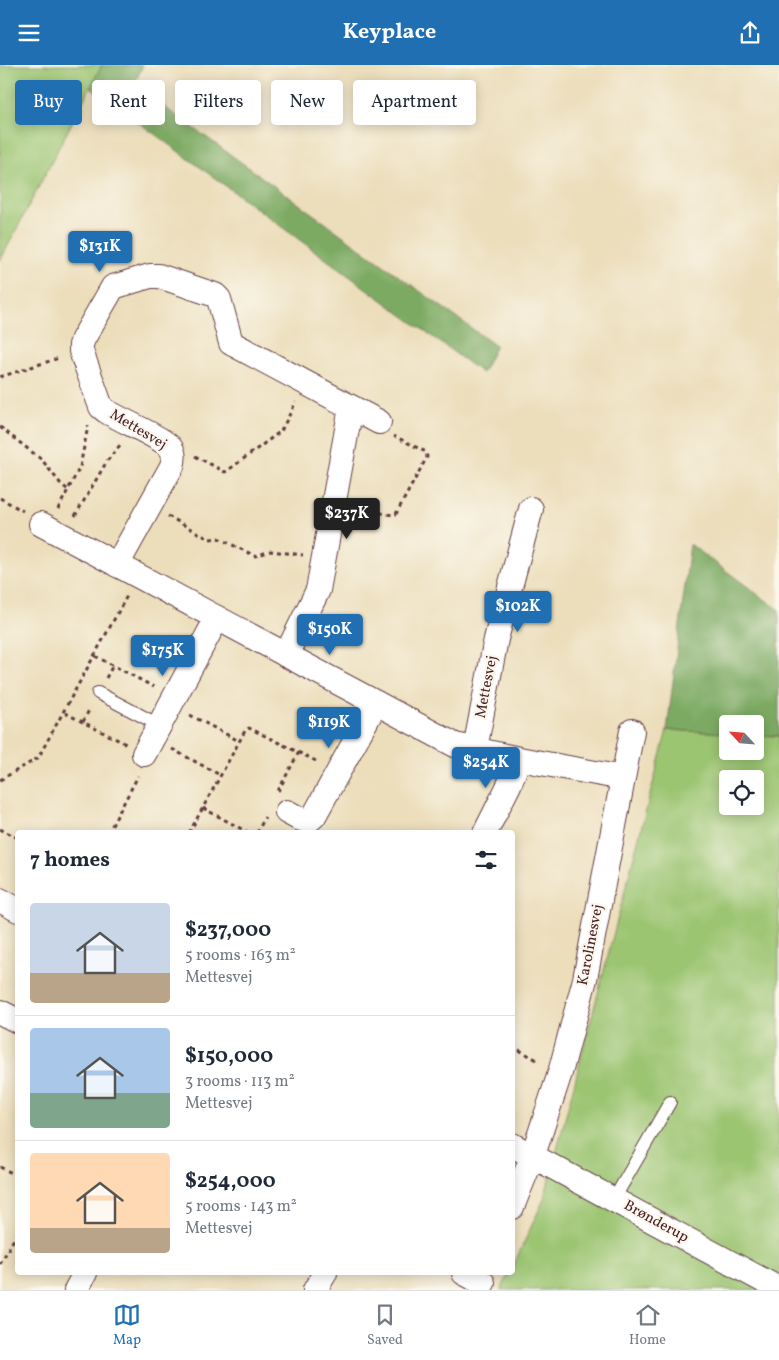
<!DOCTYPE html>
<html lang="en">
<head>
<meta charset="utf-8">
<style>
  body { margin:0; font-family:Vollkorn,serif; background:#f2f2f3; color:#1f2937; height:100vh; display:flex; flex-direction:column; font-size:19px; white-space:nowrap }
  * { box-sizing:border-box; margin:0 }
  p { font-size:16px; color:#747a83 }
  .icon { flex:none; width:28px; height:28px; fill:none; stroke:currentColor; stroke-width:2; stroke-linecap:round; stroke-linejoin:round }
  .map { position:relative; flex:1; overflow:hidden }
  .drawer { position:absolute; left:15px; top:765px; width:500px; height:445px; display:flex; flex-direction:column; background:#fff; border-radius:5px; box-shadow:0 2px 12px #0003 }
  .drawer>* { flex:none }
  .hud { position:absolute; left:15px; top:15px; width:500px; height:45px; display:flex; gap:10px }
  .needle { width:32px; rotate:296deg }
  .fabs { position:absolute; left:719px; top:650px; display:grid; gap:10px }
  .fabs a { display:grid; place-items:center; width:45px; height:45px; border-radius:5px; background:#fff; box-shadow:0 2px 12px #0003; font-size:25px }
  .price { position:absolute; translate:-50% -42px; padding:0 11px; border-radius:5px; background:#1f6fb2; color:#fff; font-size:16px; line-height:32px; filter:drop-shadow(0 1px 2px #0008) }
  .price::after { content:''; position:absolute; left:50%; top:30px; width:15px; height:11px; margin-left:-8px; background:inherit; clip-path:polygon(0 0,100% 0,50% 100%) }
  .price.on { background:#222; color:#fff }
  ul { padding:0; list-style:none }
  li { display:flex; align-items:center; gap:15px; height:125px; padding:0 15px }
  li+li { border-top:1px solid #e0e1e3 }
  li span { display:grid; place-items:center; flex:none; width:140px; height:100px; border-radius:5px; color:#555 }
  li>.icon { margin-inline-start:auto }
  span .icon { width:60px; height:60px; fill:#fffc; stroke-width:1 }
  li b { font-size:21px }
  h2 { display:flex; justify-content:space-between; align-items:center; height:60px; padding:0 15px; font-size:21px }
  .chip { padding:0 18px; border-radius:5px; background:#fff; box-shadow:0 2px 12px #0003; font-size:18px; line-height:45px }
  .chip.on { background:#1f6fb2; color:#fff }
  header { display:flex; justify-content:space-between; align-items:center; height:65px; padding:0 15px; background:#1f6fb2; color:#fff; font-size:22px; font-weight:700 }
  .menu { display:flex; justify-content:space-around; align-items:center; height:70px; border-top:1px solid #e0e1e3; background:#fff; font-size:14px; color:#747a83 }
  .menu a { display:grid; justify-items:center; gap:2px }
  .menu .on { color:#1f6fb2 }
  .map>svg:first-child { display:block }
  .green { fill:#9cc572; stroke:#73724e; fill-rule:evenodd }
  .forest { fill:#7daa64; stroke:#646448 }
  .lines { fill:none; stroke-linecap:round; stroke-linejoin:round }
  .lane-casing { stroke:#623c41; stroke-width:14 }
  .street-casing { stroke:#623c41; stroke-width:26 }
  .path { stroke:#623c41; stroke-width:3; stroke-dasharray:4 4; stroke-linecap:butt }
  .lane { stroke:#fff; stroke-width:12 }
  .street { stroke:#fff; stroke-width:24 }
  .labels { text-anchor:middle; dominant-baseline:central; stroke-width:4.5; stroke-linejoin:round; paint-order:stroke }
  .street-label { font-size:15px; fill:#4a1f2b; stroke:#fbf7ec }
</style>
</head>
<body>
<header><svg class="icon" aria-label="menu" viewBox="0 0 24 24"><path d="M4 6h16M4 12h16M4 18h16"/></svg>Keyplace<svg class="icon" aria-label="share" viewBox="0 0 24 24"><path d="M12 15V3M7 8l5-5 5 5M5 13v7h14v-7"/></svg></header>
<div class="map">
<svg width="779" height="1225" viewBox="0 0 779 1225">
  <rect width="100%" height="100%" fill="#fbf7ec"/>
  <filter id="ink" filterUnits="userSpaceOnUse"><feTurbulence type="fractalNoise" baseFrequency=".02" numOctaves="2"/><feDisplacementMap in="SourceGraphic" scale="10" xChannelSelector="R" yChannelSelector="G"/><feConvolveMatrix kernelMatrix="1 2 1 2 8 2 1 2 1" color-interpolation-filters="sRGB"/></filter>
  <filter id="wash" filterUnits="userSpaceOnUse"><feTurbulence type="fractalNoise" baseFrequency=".0096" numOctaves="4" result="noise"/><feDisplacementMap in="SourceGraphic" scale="20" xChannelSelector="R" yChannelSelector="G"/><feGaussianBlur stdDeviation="1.12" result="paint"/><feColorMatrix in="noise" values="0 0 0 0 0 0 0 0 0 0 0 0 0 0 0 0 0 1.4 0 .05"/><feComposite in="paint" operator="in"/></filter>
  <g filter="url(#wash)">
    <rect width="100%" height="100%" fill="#ecdebb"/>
    <g class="green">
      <polygon points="0,0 102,0 0,196"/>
      <path d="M667 665 727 668 728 686H755V670L779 671V1225H501L509 1208H512L513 1201 544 1134ZM728 714H755V741H728Z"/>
    </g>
    <g class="forest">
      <polygon points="102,0 143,0 134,20 496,281 482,308 90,22"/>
      <polygon points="690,479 779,545 779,671 755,670 755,659 728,659 727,668 667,665"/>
    </g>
  </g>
  <g filter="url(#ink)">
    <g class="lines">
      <defs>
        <g id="lane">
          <polyline points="98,628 159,660"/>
          <polyline points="614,1134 670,1037"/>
        </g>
        <g id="street">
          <polyline points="41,459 455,680 519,694 623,713"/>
          <path d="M117 500 172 401C174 394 175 388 170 382 162 373 119 354 106 346L101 342 81 286V280L83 274 113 222 150 211H159L215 230 219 234 231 278 379 357"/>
          <polyline points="286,590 318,525 351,342"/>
          <polyline points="475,684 496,574 531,444"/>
          <polyline points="144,689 217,553"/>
          <polyline points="287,747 298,753 308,756 314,751 376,638"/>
          <polyline points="485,768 509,720 519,694"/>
          <polyline points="0,835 18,845"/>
          <polyline points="0,947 18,956"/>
          <polyline points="512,1080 779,1224"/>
          <polyline points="512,1142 533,1090 560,1008 585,914 632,666"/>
          <polyline points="464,1208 483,1218"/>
          <polyline points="76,1225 85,1208"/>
          <polyline points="315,1225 325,1208"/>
        </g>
      </defs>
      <use href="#lane" class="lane-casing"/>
      <use href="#street" class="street-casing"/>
      <g class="path">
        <polyline points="0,312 59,293"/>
        <polyline points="0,362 42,395 60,418 68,425"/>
        <polyline points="195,391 225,407 227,406 281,366 296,337"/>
        <polyline points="0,433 23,446"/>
        <polyline points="58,444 80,402 88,361"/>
        <polyline points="356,444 393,450 396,449 427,392 426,387 394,371"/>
        <polyline points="75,451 107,396 121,379"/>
        <polyline points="168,451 209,474 218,473 255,491 271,486 303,490"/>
        <polyline points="95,591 154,622"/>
        <polyline points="106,613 113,600"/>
        <polyline points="65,648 126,679"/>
        <polyline points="190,650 239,676"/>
        <polyline points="83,657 90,643"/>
        <polyline points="172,684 220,710"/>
        <polyline points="0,715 38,693 128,529"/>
        <polyline points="278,726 299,687"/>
        <polyline points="203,743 249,768"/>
        <polyline points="0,764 18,773"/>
        <polyline points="108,768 138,711"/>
        <polyline points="189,768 245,666 249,663 318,697"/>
        <polyline points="257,768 265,752"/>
        <polyline points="512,981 539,996"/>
        <polyline points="0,1102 18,1111"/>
        <polyline points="0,1199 18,1167"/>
      </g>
      <use href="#lane" class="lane"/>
      <use href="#street" class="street"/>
    </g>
  </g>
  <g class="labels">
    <g class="street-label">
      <text transform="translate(138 365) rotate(31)">Mettesvej</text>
      <text transform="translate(487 622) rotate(-79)">Mettesvej</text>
      <text transform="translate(591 880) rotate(-79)">Karolinesvej</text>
      <text transform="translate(656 1157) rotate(29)">Brønderup</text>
    </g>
  </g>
</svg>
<div class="fabs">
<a><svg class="needle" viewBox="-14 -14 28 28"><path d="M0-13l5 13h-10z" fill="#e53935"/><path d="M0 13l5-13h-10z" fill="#747a83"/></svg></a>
<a><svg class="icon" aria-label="locate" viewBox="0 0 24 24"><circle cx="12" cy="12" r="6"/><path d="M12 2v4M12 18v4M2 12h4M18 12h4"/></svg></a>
</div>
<b class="price" style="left:100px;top:208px">$131K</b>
<b class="price on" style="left:347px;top:475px">$237K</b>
<b class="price" style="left:518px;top:568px">$102K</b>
<b class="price" style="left:330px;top:591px">$150K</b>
<b class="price" style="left:163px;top:612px">$175K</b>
<b class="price" style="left:329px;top:684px">$119K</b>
<b class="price" style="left:486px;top:724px">$254K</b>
<div class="hud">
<a class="chip on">Buy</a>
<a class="chip">Rent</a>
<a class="chip">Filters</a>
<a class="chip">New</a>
<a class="chip">Apartment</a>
</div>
<section class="drawer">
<h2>7 homes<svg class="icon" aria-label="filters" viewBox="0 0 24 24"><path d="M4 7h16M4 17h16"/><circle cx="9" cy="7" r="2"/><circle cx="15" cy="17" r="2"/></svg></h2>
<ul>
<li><span style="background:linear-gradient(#c9d6e8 70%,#b9a48a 0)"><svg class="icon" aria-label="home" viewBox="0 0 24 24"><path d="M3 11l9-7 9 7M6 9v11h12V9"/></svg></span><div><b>$237,000</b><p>5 rooms · 163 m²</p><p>Mettesvej</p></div></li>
<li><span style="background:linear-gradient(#a9c7e8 65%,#7fa58c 0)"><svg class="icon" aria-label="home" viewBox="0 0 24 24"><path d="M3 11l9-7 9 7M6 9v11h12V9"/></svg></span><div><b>$150,000</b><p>3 rooms · 113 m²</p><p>Mettesvej</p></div></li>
<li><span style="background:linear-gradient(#ffd9b3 75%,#b9a48a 0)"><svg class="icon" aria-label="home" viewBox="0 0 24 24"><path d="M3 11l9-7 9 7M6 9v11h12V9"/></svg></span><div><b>$254,000</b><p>5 rooms · 143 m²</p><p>Mettesvej</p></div></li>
</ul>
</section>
</div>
<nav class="menu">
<a class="on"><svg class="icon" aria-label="map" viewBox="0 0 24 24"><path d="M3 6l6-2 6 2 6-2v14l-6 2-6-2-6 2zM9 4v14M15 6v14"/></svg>Map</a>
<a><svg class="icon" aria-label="saved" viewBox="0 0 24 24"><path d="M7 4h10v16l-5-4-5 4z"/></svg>Saved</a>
<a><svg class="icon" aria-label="home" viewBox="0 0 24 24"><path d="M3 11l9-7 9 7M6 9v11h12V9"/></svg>Home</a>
</nav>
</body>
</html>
